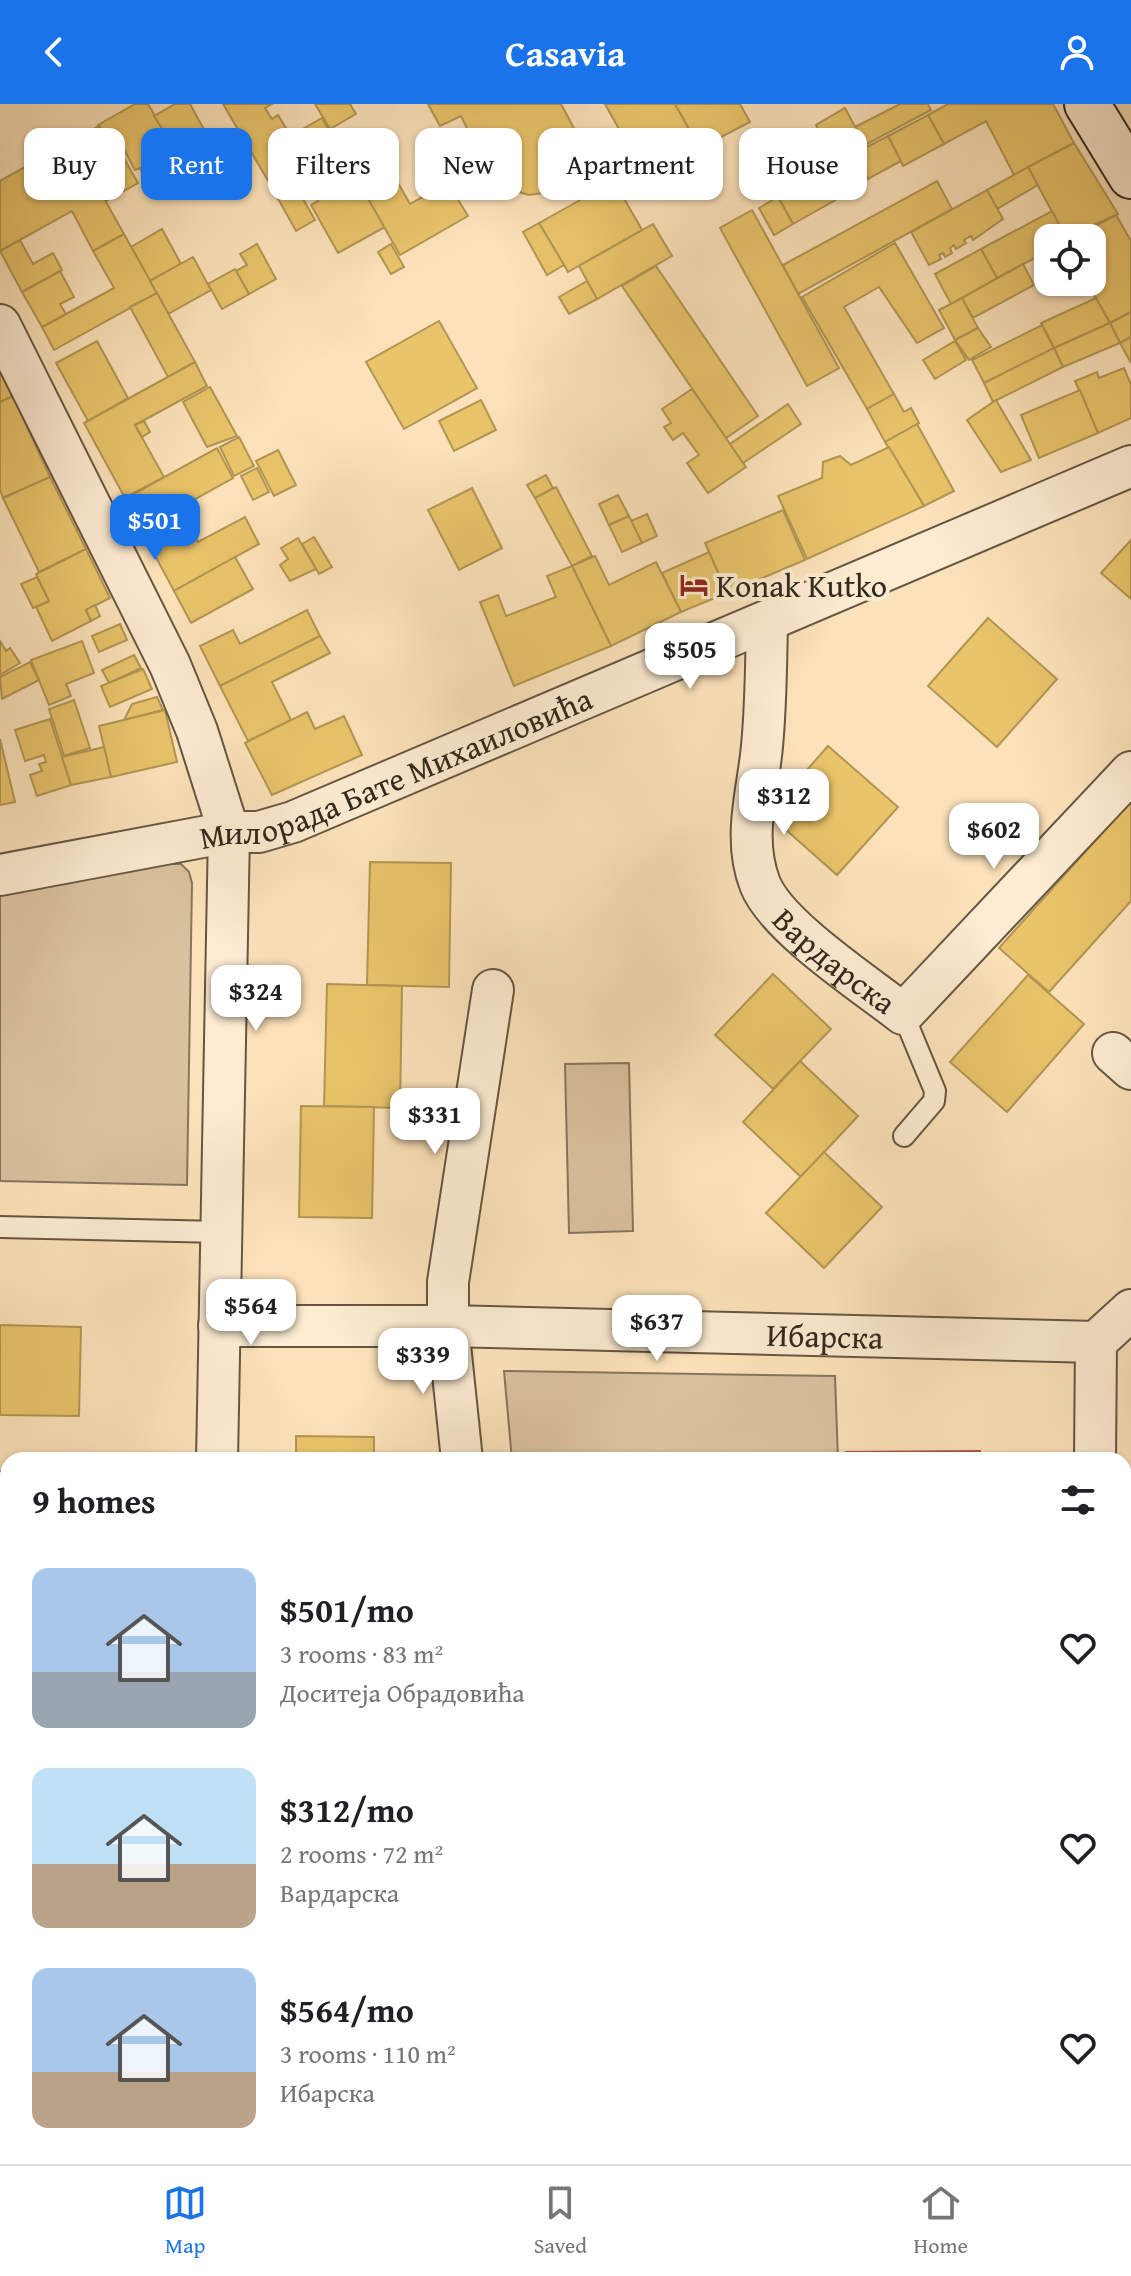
<!DOCTYPE html>
<html lang="en">
<head>
<meta charset="utf-8">
<style>
  body { margin:0; font-family:"Gentium Book Plus",serif; background:#f2f2f2; color:#202124; height:100vh; display:flex; flex-direction:column; font-size:30px; white-space:nowrap }
  * { box-sizing:border-box; margin:0 }
  p { font-size:26px; color:#757577 }
  .icon { flex:none; width:44px; height:44px; fill:none; stroke:currentColor; stroke-width:2; stroke-linecap:round; stroke-linejoin:round }
  .map { position:relative; flex:1; overflow:hidden }
  .drawer { position:absolute; left:0px; top:1348px; width:1132px; height:712px; display:flex; flex-direction:column; background:#fff; border-radius:24px 24px 0 0; box-shadow:0 2px 6px #0004 }
  .drawer>* { flex:none }
  .guide { position:absolute; left:24px; top:24px; width:1084px; height:72px; display:flex; gap:16px }
  .controls { position:absolute; left:1034px; top:120px; display:grid; gap:16px }
  .controls a { display:grid; place-items:center; width:72px; height:72px; border-radius:16px; background:#fff; box-shadow:0 2px 6px #0004; font-size:40px }
  .price { position:absolute; translate:-50% -68px; padding:0 18px; border-radius:16px; background:#fff; color:#222; font-size:26px; line-height:52px; filter:drop-shadow(0 2px 4px #0008) }
  .price::after { content:''; position:absolute; left:50%; top:48px; width:24px; height:18px; margin-left:-12px; background:inherit; clip-path:polygon(0 0,100% 0,50% 100%) }
  .price.selected { background:#1a73e8; color:#fff }
  ul { padding:0; list-style:none }
  li { display:flex; align-items:center; gap:24px; height:200px; padding:0 32px }
  li span { display:grid; place-items:center; flex:none; width:224px; height:160px; border-radius:16px; color:#555 }
  li>.icon { margin-inline-start:auto }
  span .icon { width:96px; height:96px; fill:#fffc; stroke-width:1 }
  li b { font-size:34px }
  h2 { display:flex; justify-content:space-between; align-items:center; height:96px; padding:0 32px; font-size:34px }
  .tag { padding:0 28px; border-radius:16px; background:#fff; box-shadow:0 2px 6px #0004; font-size:28px; line-height:72px }
  .tag.selected { background:#1a73e8; color:#fff }
  header { display:flex; justify-content:space-between; align-items:center; height:104px; padding:0 32px; background:#1a73e8; color:#fff; font-size:36px; font-weight:600 }
  .dock { display:flex; justify-content:space-around; align-items:center; height:112px; border-top:2px solid #e0e0e0; background:#fff; font-size:22px; color:#757577 }
  .dock a { display:grid; justify-items:center; gap:4px }
  .dock .selected { color:#1a73e8 }
  .map>svg:first-child { display:block }
  .green { fill:#dac29f; stroke:#86755e; stroke-width:2 }
  .homes { fill:#e9c46a; stroke:#b29553; stroke-width:2 }
  .shops { fill:#e76f51; stroke:#b15a41; stroke-width:2 }
  .lines { fill:none; stroke-linecap:round; stroke-linejoin:round }
  .lane-casing { stroke:#655644; stroke-width:24 }
  .street-casing { stroke:#655644; stroke-width:44 }
  .secondary-casing { stroke:#33281d; stroke-width:48 }
  .lane { stroke:#fdecd2; stroke-width:20 }
  .street { stroke:#fdecd2; stroke-width:40 }
  .secondary { stroke:#fdecd2; stroke-width:44 }
  .labels { text-anchor:middle; dominant-baseline:central; stroke-width:8; stroke-linejoin:round; paint-order:stroke }
  .poi-label { font-size:32px; fill:#33281d; stroke:#fdecd2; text-anchor:start }
  .street-label { font-size:32px; fill:#33281d; stroke:#fdecd2 }
</style>
</head>
<body>
<header><svg class="icon" aria-label="back" viewBox="0 0 24 24"><path d="M15 5l-7 7 7 7"/></svg>Casavia<svg class="icon" aria-label="person" viewBox="0 0 24 24"><circle cx="12" cy="8" r="4"/><path d="M4 21q1-7 8-7t8 7"/></svg></header>
<div class="map">
<svg width="1131" height="2060" viewBox="0 0 1131 2060">
  <rect width="100%" height="100%" fill="#fce2ba"/>
  <filter id="stains"><feTurbulence type="fractalNoise" baseFrequency=".0025" numOctaves="4"/><feColorMatrix values="0 0 0 0 .2 0 0 0 0 .09 0 0 0 0 .02 0 0 0 .5 -.17"/></filter>
  <radialGradient id="worn" r=".72"><stop offset=".6" stop-color="#630" stop-opacity="0"/><stop offset="1" stop-color="#630" stop-opacity=".3"/></radialGradient>
  <g class="green">
    <polygon points="161,760 181,760 189,768 192,779 187,1081 0,1077 0,788"/>
    <polygon points="629,959 633,1127 569,1129 565,960"/>
    <polygon points="504,1267 835,1272 838,1356 512,1356"/>
  </g>
  <g class="homes">
    <polygon points="135,0 148,0 191,71 154,91 140,64 135,66 125,47 116,52 98,21"/>
    <polygon points="175,0 190,0 218,51 208,56 202,43 192,48 200,61 189,67 154,12"/>
    <polygon points="223,0 272,0 265,4 272,15 278,11 290,31 283,35 297,59 267,75"/>
    <polygon points="315,0 350,0 356,10 330,25"/>
    <polygon points="428,0 561,0 578,32 575,62 566,75 543,89 529,91 505,84 486,63 461,12 440,22"/>
    <polygon points="605,0 675,0 700,44 647,75"/>
    <polygon points="675,0 740,0 750,18 700,44"/>
    <polygon points="900,0 928,0 931,6 865,41 855,23"/>
    <polygon points="948,0 1053,0 1074,39 1014,71 986,17 944,40 928,11"/>
    <polygon points="845,4 865,41 834,57 816,21"/>
    <polygon points="928,11 944,40 903,62 888,32"/>
    <polygon points="322,14 385,123 338,149 311,101 318,97 313,88 329,79 299,27"/>
    <polygon points="99,22 116,52 121,49 138,79 106,97 72,37"/>
    <polygon points="369,28 410,100 448,79 468,112 400,151 340,45"/>
    <polygon points="888,32 901,57 868,75 855,49"/>
    <polygon points="72,37 124,130 93,147 72,107 0,147 0,77"/>
    <polygon points="1074,39 1118,110 1066,134 1028,63"/>
    <polygon points="855,49 868,75 853,83 840,57"/>
    <polygon points="840,57 847,71 838,76 846,90 793,120 778,93"/>
    <polygon points="1028,63 1038,81 997,105 987,86"/>
    <polygon points="286,65 315,116 296,127 267,75"/>
    <polygon points="614,77 642,126 568,168 539,119"/>
    <polygon points="937,77 952,105 798,190 783,161"/>
    <polygon points="987,86 1003,115 973,136 971,132 964,136 966,139 956,145 954,141 950,144 952,149 945,153 943,149 939,151 941,155 929,161 911,128"/>
    <polygon points="778,93 793,120 774,131 759,104"/>
    <polygon points="752,106 839,264 807,282 720,124"/>
    <polygon points="1052,107 1066,134 1048,134 1048,147 997,174 981,145"/>
    <polygon points="1116,111 1131,137 1131,208 1110,219 1086,178 1092,178 1092,134 1072,134"/>
    <polygon points="539,119 564,161 547,171 523,128"/>
    <polygon points="653,120 672,152 597,195 579,162"/>
    <polygon points="162,125 181,160 150,177 131,143"/>
    <polygon points="124,130 157,189 54,246 42,223 114,184 93,147"/>
    <polygon points="20,136 33,160 53,149 62,166 22,188 0,147"/>
    <polygon points="895,139 944,224 917,239 879,183 844,203 894,290 867,305 802,193"/>
    <polygon points="257,140 276,175 249,190 236,167 247,161 240,150"/>
    <polygon points="391,140 404,163 391,170 378,148"/>
    <polygon points="981,145 997,174 951,200 935,170"/>
    <polygon points="193,153 211,186 168,210 150,177"/>
    <polygon points="1023,160 1034,181 973,214 962,194"/>
    <polygon points="656,162 758,312 726,334 622,182"/>
    <polygon points="235,165 249,190 222,205 208,180"/>
    <polygon points="60,167 74,193 60,200 66,210 42,223 22,188"/>
    <polygon points="587,177 597,195 569,210 559,193"/>
    <polygon points="157,189 195,258 168,273 130,203"/>
    <polygon points="962,194 978,224 955,236 939,206"/>
    <polygon points="1096,194 1110,219 1054,244 1041,219"/>
    <polygon points="1131,208 1131,233 1120,239 1110,219"/>
    <polygon points="439,217 477,284 404,325 366,258"/>
    <polygon points="1110,219 1120,239 1063,263 1054,244"/>
    <polygon points="1042,221 1054,244 984,279 972,256"/>
    <polygon points="978,224 991,243 969,256 955,236"/>
    <polygon points="1131,233 1131,259 1120,239"/>
    <polygon points="97,237 128,294 88,317 56,259"/>
    <polygon points="955,237 966,256 935,275 923,256"/>
    <polygon points="1054,244 1063,263 993,298 984,279"/>
    <polygon points="195,258 207,282 135,321 164,373 125,394 84,319"/>
    <polygon points="1124,264 1131,281 1131,314 1098,329 1075,277 1097,268 1099,274"/>
    <polygon points="0,266 13,292 0,298"/>
    <polygon points="210,283 237,332 207,343 183,298"/>
    <polygon points="692,285 746,363 708,389 687,359 699,351 683,329 673,336 664,323 671,319 662,305"/>
    <polygon points="1080,286 1098,329 1039,354 1021,311"/>
    <polygon points="894,290 904,308 911,304 919,319 885,338 867,305"/>
    <polygon points="13,292 50,373 3,394 0,386 0,298"/>
    <polygon points="481,296 496,326 454,347 439,317"/>
    <polygon points="996,296 1031,356 1001,368 967,316"/>
    <polygon points="788,300 801,320 743,359 730,340"/>
    <polygon points="144,317 150,328 142,333 135,321"/>
    <polygon points="917,320 954,387 924,402 885,338"/>
    <polygon points="239,333 254,362 234,372 220,343"/>
    <polygon points="889,343 924,402 807,455 778,392 822,374 823,358 840,352 851,361"/>
    <polygon points="217,344 233,374 183,402 195,424 159,444 130,392"/>
    <polygon points="278,346 296,381 274,392 256,357"/>
    <polygon points="257,364 269,388 253,396 241,372"/>
    <polygon points="546,371 553,384 535,394 527,381"/>
    <polygon points="50,373 86,445 39,468 3,394"/>
    <polygon points="556,383 592,452 572,462 535,394"/>
    <polygon points="472,384 502,444 459,466 428,406"/>
    <polygon points="618,391 629,412 609,421 599,400"/>
    <polygon points="783,406 805,456 727,489 705,439"/>
    <polygon points="647,410 657,432 642,439 631,417"/>
    <polygon points="629,412 642,439 622,448 609,421"/>
    <polygon points="245,413 259,440 174,487 153,448 192,426 198,438"/>
    <polygon points="314,433 332,463 319,470 302,440"/>
    <polygon points="298,434 316,465 290,477 280,461 288,455 281,444"/>
    <polygon points="1131,436 1131,495 1101,469"/>
    <polygon points="86,445 110,494 86,506 91,517 52,537 36,503 49,497 36,470"/>
    <polygon points="709,448 727,489 681,508 662,469"/>
    <polygon points="595,452 609,481 656,458 681,508 611,542 572,462"/>
    <polygon points="235,453 253,485 191,519 174,487"/>
    <polygon points="572,462 611,542 514,582 480,498 498,491 506,512 556,493 547,472"/>
    <polygon points="37,473 49,497 33,504 21,480"/>
    <polygon points="95,501 100,512 91,517 86,506"/>
    <polygon points="307,506 320,532 220,582 200,542 233,526 240,540"/>
    <polygon points="988,514 1057,575 997,643 928,582"/>
    <polygon points="120,520 127,536 99,548 92,532"/>
    <polygon points="320,532 330,549 272,578 291,616 248,637 220,582"/>
    <polygon points="0,537 6,547 10,544 20,559 0,571"/>
    <polygon points="82,537 94,569 66,580 71,592 49,601 31,556"/>
    <polygon points="134,551 141,564 109,579 102,566"/>
    <polygon points="30,558 39,576 2,595 0,573"/>
    <polygon points="143,565 152,585 110,603 101,582"/>
    <polygon points="157,593 163,606 124,616 132,600"/>
    <polygon points="74,596 90,644 64,652 49,605"/>
    <polygon points="165,606 177,658 111,673 99,622"/>
    <polygon points="307,608 315,625 344,612 362,651 272,691 245,639"/>
    <polygon points="50,615 71,681 37,692 30,671 42,667 39,660 46,658 44,651 25,657 15,626"/>
    <polygon points="0,635 15,698 0,701"/>
    <polygon points="828,642 898,703 837,771 768,710"/>
    <polygon points="104,643 111,673 71,681 62,653"/>
    <polygon points="1131,697 1131,797 1049,888 999,844"/>
    <polygon points="370,758 451,759 449,883 367,881"/>
    <polygon points="773,870 831,925 773,985 715,931"/>
    <polygon points="1028,871 1084,920 1007,1008 950,958"/>
    <polygon points="327,880 402,882 400,1004 324,1002"/>
    <polygon points="800,957 858,1012 801,1073 743,1018"/>
    <polygon points="301,1002 374,1003 372,1114 299,1113"/>
    <polygon points="824,1048 882,1103 824,1164 766,1109"/>
    <polygon points="0,1221 81,1223 79,1312 0,1311"/>
    <polygon points="296,1332 374,1333 374,1356 296,1356"/>
    <rect x="0" y="1423" width="8" height="61"/>
    <rect x="0" y="1514" width="8" height="70"/>
    <rect x="0" y="1679" width="8" height="71"/>
    <rect x="0" y="1781" width="8" height="60"/>
    <rect x="375" y="2052" width="71" height="8"/>
    <polygon points="899,2052 970,2052 970,2060 898,2060"/>
  </g>
  <polygon class="shops" points="980,1347 980,1356 846,1356 846,1348"/>
  <g class="lines">
    <defs>
      <g id="lane">
        <polyline points="903,910 935,987 934,997 904,1032"/>
        <polyline points="0,1123 221,1128"/>
        <polyline points="0,1378 8,1378"/>
        <polyline points="0,1906 8,1906"/>
        <polyline points="1083,2060 1083,2052"/>
      </g>
      <g id="street">
        <polyline points="0,221 170,561 197,627 229,728 217,1356"/>
        <path id="s1" d="M767 520C766 560 766 601 762 642 758 688 742 733 760 780 777 823 865 880 903 910L1131 668"/>
        <path id="s2" d="M0 771 229 728H259L293 718 1131 362"/>
        <polyline points="1113,949 1131,965"/>
        <path id="s3" d="M219 1222H448L1096 1238"/>
        <polyline points="1096,1238 1131,1206"/>
        <polyline points="462,1356 448,1222 448,1178 493,886"/>
        <polyline points="1095,1356 1096,1238"/>
        <polyline points="1124,2015 1131,2015"/>
        <polyline points="538,2052 539,2060"/>
        <polyline points="198,2060 198,2052"/>
      </g>
      <polyline id="secondary" points="1087,0 1131,72"/>
    </defs>
    <use href="#lane" class="lane-casing"/>
    <use href="#street" class="street-casing"/>
    <use href="#secondary" class="secondary-casing"/>
    <use href="#lane" class="lane"/>
    <use href="#street" class="street"/>
    <use href="#secondary" class="secondary"/>
  </g>
  <defs>
    <symbol id="hotel-bare" viewBox="-9 -9 18 18"><path d="M-6-4.5h1.5V1H6V5H4.5V3h-9V5H-6ZM-4 0a1.8 1.8 0 1 1 3.6 0ZM.5 0V-2.5h3Q6-2.5 6 0Z" fill="#8f2418" stroke="#fdecd2" stroke-width="2.5" paint-order="stroke"/></symbol>
  </defs>
  <g fill-rule="evenodd">
    <use href="#hotel-bare" x="674" y="461" width="40" height="40"/>
  </g>
  <g class="labels">
    <g class="poi-label">
      <text x="716" y="481">Konak Kutko</text>
    </g>
    <g class="street-label">
      <text stroke="none"><textPath href="#s2" startOffset="412">Милорада Бате Михаиловића</textPath></text>
      <text stroke="none"><textPath href="#s1" startOffset="370">Вардарска</textPath></text>
      <text stroke="none"><textPath href="#s3" startOffset="606">Ибарска</textPath></text>
    </g>
  </g>
  <rect width="100%" height="100%" filter="url(#stains)"/>
  <rect width="100%" height="100%" fill="url(#worn)"/>
</svg>
<div class="controls">
<a><svg class="icon" aria-label="locate" viewBox="0 0 24 24"><circle cx="12" cy="12" r="6"/><path d="M12 2v4M12 18v4M2 12h4M18 12h4"/></svg></a>
</div>
<b class="price selected" style="left:155px;top:458px">$501</b>
<b class="price" style="left:690px;top:587px">$505</b>
<b class="price" style="left:784px;top:733px">$312</b>
<b class="price" style="left:994px;top:767px">$602</b>
<b class="price" style="left:256px;top:929px">$324</b>
<b class="price" style="left:435px;top:1052px">$331</b>
<b class="price" style="left:251px;top:1243px">$564</b>
<b class="price" style="left:657px;top:1259px">$637</b>
<b class="price" style="left:423px;top:1292px">$339</b>
<div class="guide">
<a class="tag">Buy</a>
<a class="tag selected">Rent</a>
<a class="tag">Filters</a>
<a class="tag">New</a>
<a class="tag">Apartment</a>
<a class="tag">House</a>
</div>
<section class="drawer">
<h2>9 homes<svg class="icon" aria-label="filters" viewBox="0 0 24 24"><path d="M4 7h16M4 17h16"/><circle cx="9" cy="7" r="2"/><circle cx="15" cy="17" r="2"/></svg></h2>
<ul>
<li><span style="background:linear-gradient(#a9c7e8 65%,#9aa5b1 0)"><svg class="icon" aria-label="home" viewBox="0 0 24 24"><path d="M3 11l9-7 9 7M6 9v11h12V9"/></svg></span><div><b>$501/mo</b><p>3 rooms · 83 m²</p><p>Доситеја Обрадовића</p></div><svg class="icon" aria-label="heart" viewBox="0 0 24 24"><path d="M12 20l-8-8c-3-5 5-10 8-4 3-6 11-1 8 4z"/></svg></li>
<li><span style="background:linear-gradient(#bfe0f5 60%,#b9a48a 0)"><svg class="icon" aria-label="home" viewBox="0 0 24 24"><path d="M3 11l9-7 9 7M6 9v11h12V9"/></svg></span><div><b>$312/mo</b><p>2 rooms · 72 m²</p><p>Вардарска</p></div><svg class="icon" aria-label="heart" viewBox="0 0 24 24"><path d="M12 20l-8-8c-3-5 5-10 8-4 3-6 11-1 8 4z"/></svg></li>
<li><span style="background:linear-gradient(#a9c7e8 65%,#b9a48a 0)"><svg class="icon" aria-label="home" viewBox="0 0 24 24"><path d="M3 11l9-7 9 7M6 9v11h12V9"/></svg></span><div><b>$564/mo</b><p>3 rooms · 110 m²</p><p>Ибарска</p></div><svg class="icon" aria-label="heart" viewBox="0 0 24 24"><path d="M12 20l-8-8c-3-5 5-10 8-4 3-6 11-1 8 4z"/></svg></li>
</ul>
</section>
</div>
<nav class="dock">
<a class="selected"><svg class="icon" aria-label="map" viewBox="0 0 24 24"><path d="M3 6l6-2 6 2 6-2v14l-6 2-6-2-6 2zM9 4v14M15 6v14"/></svg>Map</a>
<a><svg class="icon" aria-label="saved" viewBox="0 0 24 24"><path d="M7 4h10v16l-5-4-5 4z"/></svg>Saved</a>
<a><svg class="icon" aria-label="home" viewBox="0 0 24 24"><path d="M3 11l9-7 9 7M6 9v11h12V9"/></svg>Home</a>
</nav>
</body>
</html>
